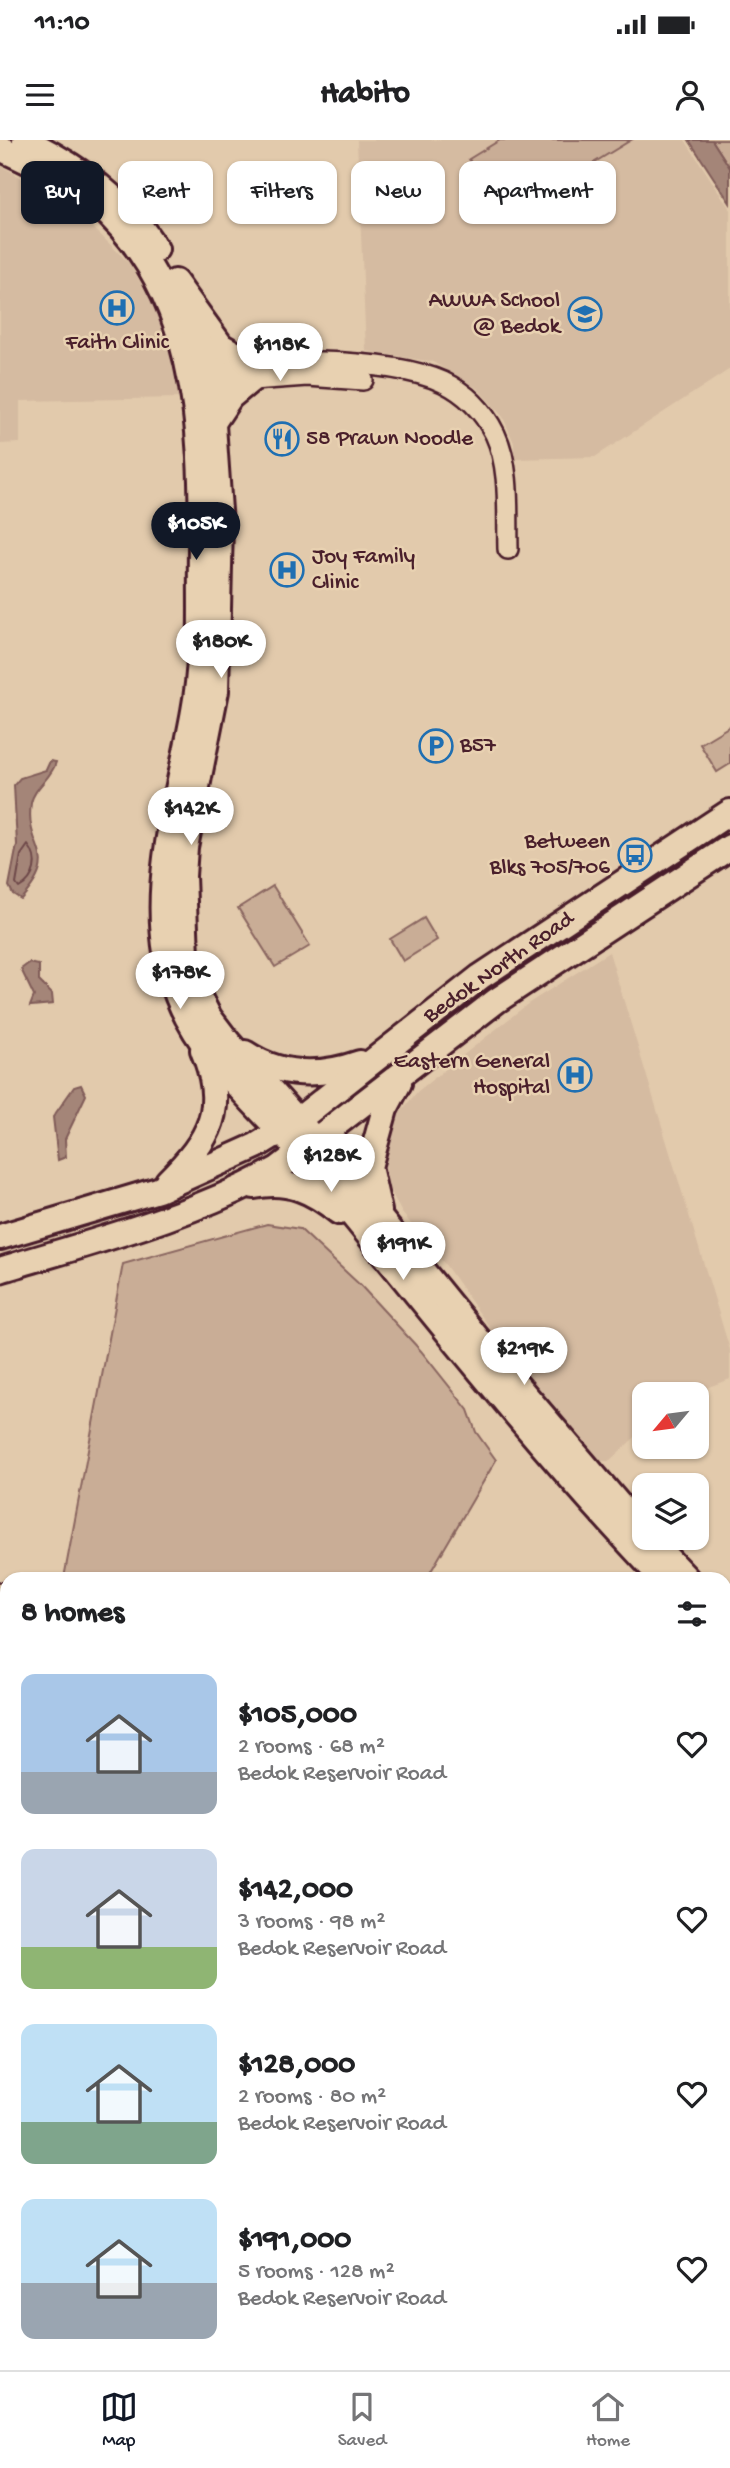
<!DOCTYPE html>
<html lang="en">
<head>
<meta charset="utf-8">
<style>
  body { margin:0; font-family:"Gochi Hand",sans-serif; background:#f2f2f2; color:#202124; height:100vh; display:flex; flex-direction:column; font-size:26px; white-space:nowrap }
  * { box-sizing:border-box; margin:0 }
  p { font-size:23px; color:#757577 }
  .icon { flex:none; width:38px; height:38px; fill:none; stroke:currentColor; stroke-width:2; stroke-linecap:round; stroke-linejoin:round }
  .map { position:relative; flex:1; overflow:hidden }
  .details { position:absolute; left:0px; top:1432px; width:732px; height:800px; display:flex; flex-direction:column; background:#fff; border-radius:21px 21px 0 0; box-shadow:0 2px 5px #0004 }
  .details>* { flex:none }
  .top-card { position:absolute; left:21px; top:21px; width:690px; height:63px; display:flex; gap:14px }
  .needle { width:46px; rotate:241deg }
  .tools { position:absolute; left:632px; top:1242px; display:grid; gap:14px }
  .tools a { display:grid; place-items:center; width:77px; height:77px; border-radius:14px; background:#fff; box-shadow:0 2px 5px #0004; font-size:35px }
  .price { position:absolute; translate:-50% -60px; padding:0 16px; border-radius:24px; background:#fff; color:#222; font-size:23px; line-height:46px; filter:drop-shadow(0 2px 4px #0008) }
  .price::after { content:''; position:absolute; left:50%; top:42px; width:21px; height:16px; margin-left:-10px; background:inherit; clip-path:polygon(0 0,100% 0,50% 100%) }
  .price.current { background:#111827; color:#fff }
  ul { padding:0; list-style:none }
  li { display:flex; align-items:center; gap:21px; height:175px; padding:0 21px }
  li span { display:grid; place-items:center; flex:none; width:196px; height:140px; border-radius:14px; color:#555 }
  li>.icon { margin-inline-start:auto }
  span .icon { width:84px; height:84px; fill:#fffc; stroke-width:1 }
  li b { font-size:30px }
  h2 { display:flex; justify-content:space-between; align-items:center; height:84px; padding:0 21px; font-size:30px }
  .tag { padding:0 24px; border-radius:14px; background:#fff; box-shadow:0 2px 5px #0004; font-size:24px; line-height:63px }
  .tag.current { background:#111827; color:#fff }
  .status { display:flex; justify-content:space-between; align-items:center; height:49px; padding:0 35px; background:#fff; direction:ltr }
  .status svg { height:19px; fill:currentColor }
  header { display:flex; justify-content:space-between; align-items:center; height:91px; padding:0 21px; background:#fff; font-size:32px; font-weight:800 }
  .dock { display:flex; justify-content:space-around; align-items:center; height:98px; border-top:2px solid #e0e0e0; background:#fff; font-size:19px; color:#757577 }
  .dock a { display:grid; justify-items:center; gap:4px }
  .dock .current { color:#111827 }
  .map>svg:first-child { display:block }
  .built { fill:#d5bba1 }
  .green { fill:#c9ad96; stroke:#8a6660; stroke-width:2 }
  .water { fill:#a48578; stroke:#805c59; stroke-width:2 }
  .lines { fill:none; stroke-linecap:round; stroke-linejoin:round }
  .shore { stroke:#6e484a; stroke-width:2 }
  .minor-casing { stroke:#4a1f2b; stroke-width:24 }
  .major-casing { stroke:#4a1f2b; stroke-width:30 }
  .highway-casing { stroke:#4a1f2b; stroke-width:33 }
  .minor { stroke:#e8d1b1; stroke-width:19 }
  .major { stroke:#e8d1b1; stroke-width:24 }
  .highway { stroke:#e8d1b1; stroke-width:28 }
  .labels { text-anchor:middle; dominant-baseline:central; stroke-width:5; stroke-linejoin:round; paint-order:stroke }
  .poi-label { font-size:23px; fill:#4a1f2b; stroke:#e8d1b1; text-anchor:end }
  .street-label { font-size:23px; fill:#4a1f2b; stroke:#e8d1b1 }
</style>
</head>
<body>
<div class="status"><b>11:10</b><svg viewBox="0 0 49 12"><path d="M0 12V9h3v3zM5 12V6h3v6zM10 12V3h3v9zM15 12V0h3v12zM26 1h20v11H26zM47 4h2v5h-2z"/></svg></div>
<header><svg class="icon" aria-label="menu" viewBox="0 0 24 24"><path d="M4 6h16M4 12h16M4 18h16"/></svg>Habito<svg class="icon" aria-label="person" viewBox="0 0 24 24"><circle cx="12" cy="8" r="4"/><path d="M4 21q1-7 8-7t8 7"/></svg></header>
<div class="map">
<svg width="730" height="2230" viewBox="0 0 730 2230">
  <rect width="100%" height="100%" fill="#e2caac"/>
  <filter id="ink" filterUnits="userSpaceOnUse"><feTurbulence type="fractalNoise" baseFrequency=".0143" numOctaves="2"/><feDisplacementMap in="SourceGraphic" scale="14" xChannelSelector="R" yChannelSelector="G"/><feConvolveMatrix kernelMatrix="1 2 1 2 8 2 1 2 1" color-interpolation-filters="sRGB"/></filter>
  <g filter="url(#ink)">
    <g class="built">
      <polygon points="357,0 685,0 730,69 730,229 595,317 514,319 514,303 503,277 478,249 433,222 366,211"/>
      <polygon points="0,25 75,70 129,123 158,172 174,222 181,258 20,261 20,303 0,304"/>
      <polygon points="609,812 730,1210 730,1239 687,1255 644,1255 644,1289 609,1321 601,1321 505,1209 444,1123 402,1073 387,1044 384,1012 392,982 418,951 529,863"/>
      <polygon points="0,1948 7,1949 7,2149 0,2147"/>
      <polygon points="0,2194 7,2195 7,2224 132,2224 142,2230 0,2230"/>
    </g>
    <g class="green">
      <polygon points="500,0 631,0 505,77 469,19"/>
      <polygon points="712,0 730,0 730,28"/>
      <polygon points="730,586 730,624 717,632 700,604"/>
      <polygon points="273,746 310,806 275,827 238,768"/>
      <polygon points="424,778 437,800 403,821 390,799"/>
      <polygon points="267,1084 300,1089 361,1146 421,1211 468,1270 476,1292 496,1320 427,1438 64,1438 123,1124"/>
      <polygon points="0,1497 7,1498 7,1879 0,1878"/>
      <polygon points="724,1533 730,1538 730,1797 724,1793"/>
      <polygon points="724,1872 730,1876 730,2145 724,2141"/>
      <polygon points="252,2224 723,2224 719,2230 263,2230"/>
    </g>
    <g class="water">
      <polygon points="689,0 712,0 730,28 730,63"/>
      <path d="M50 621 56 622C52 638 34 647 31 663 24 710 63 713 21 759L13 754 9 746 17 705 14 645 20 638 46 630Z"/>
      <polygon points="29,823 39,825 39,841 52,854 53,864 30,866 34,856 21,829"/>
      <polygon points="81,945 86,955 65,999 66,1017 58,1020 53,977 74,947"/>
    </g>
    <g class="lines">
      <path class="shore" d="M28 705C40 720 35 739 19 748L16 744 21 715Z"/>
      <defs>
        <g id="minor">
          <path d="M195 229C257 219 386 216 443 242 466 253 484 272 495 294 511 328 507 373 508 409"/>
          <polyline points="198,244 307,236 363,240"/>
          <polyline points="0,1453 7,1454"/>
          <polyline points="0,1472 7,1474"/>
          <polyline points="724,1829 730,1833"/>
          <polyline points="0,2160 7,2161"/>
          <polyline points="0,2174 7,2175"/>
          <polyline points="158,2224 168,2230"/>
          <polyline points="192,2224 204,2230"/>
        </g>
        <g id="major">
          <path d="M25 0C80 28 122 57 156 109"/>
          <path d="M0 8C33 24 68 39 96 63 196 148 204 288 201 410 200 463 204 518 194 571 178 663 142 765 178 857 204 924 269 974 315 1029 428 1167 539 1309 662 1438"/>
          <polyline points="175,142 221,206 253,224"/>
          <polyline points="189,172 202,208 210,242 220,385 216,551 185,707 183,736 186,816 194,848 209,877 228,902 331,1018 491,1215 644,1394"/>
          <polyline points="214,281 230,257 253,238"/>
          <path d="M245 913C281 937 320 937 360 923"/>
          <path d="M168 1041C210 999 228 969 203 910"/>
          <path d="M254 1046C289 1039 313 1051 339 1072"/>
          <polyline points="379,1071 369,1027 385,969 399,943"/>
          <polyline points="0,1097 158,1050 256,1006 298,980 480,837 730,672"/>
          <path d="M0 1130C95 1101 191 1077 278 1029L496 861 730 707"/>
          <polyline points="648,1398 686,1438"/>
          <polyline points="724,1479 730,1484"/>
          <polyline points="724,1504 730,1509"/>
        </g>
        <g id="highway">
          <polyline points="0,1889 7,1890"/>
          <polyline points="0,1927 7,1928"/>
          <polyline points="724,2153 730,2157"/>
          <polyline points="724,2197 730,2201"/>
        </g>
      </defs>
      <use href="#minor" class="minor-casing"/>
      <use href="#major" class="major-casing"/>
      <use href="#highway" class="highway-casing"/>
      <use href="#minor" class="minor"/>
      <use href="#major" class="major"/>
      <use href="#highway" class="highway"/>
    </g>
  </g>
  <defs>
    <symbol id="hospital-ring" viewBox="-11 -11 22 22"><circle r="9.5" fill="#e8d1b1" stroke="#1f6fb2" stroke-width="1.5"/><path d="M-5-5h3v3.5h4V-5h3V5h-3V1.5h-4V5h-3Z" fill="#1f6fb2"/></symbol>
    <symbol id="school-ring" viewBox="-11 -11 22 22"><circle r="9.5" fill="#e8d1b1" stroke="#1f6fb2" stroke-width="1.5"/><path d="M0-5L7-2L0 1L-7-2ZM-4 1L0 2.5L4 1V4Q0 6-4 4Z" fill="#1f6fb2"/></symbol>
    <symbol id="restaurant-ring" viewBox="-11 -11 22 22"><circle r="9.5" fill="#e8d1b1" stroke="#1f6fb2" stroke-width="1.5"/><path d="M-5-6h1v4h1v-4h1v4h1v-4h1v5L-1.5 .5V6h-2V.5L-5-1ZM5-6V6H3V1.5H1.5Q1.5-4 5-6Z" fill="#1f6fb2"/></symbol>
    <symbol id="parking-ring" viewBox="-11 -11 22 22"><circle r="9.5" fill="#e8d1b1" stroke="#1f6fb2" stroke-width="1.5"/><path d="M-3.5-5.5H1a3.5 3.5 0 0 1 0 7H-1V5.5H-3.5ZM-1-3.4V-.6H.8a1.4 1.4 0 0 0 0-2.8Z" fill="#1f6fb2"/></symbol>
    <symbol id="bus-ring" viewBox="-11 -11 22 22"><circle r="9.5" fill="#e8d1b1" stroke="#1f6fb2" stroke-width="1.5"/><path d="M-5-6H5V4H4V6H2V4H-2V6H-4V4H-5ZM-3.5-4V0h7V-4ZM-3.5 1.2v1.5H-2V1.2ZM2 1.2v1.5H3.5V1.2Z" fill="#1f6fb2"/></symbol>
  </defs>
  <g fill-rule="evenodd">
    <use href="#hospital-ring" x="98" y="149" width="38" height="38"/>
    <use href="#school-ring" x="566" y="155" width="38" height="38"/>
    <use href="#restaurant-ring" x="263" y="280" width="38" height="38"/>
    <use href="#hospital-ring" x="268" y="411" width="38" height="38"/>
    <use href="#parking-ring" x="417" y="587" width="38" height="38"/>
    <use href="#bus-ring" x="616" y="696" width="38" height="38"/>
    <use href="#hospital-ring" x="556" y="916" width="38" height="38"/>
  </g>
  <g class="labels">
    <g class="poi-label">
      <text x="560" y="161">AWWA School<tspan x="560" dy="26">@ Bedok</tspan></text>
      <text x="117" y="203" text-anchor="middle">Faith Clinic</text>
      <text x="306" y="299" text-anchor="start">58 Prawn Noodle</text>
      <text x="312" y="417" text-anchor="start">Joy Family<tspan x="312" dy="26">Clinic</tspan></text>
      <text x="460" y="606" text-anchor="start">B57</text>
      <text x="610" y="702">Between<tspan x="610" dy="26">Blks 705/706</tspan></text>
      <text x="550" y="922">Eastern General<tspan x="550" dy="26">Hospital</tspan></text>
    </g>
    <g class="street-label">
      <text transform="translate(499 828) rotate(-35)">Bedok North Road</text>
    </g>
  </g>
</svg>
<div class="tools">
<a><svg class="needle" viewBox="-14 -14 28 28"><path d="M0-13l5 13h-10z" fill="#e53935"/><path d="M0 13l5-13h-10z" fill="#757577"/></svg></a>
<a><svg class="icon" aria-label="layers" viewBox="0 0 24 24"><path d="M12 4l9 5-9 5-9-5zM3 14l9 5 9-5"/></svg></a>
</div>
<b class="price" style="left:280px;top:243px">$118K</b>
<b class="price current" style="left:196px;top:422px">$105K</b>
<b class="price" style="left:221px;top:540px">$180K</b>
<b class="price" style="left:191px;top:707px">$142K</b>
<b class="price" style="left:180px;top:871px">$178K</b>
<b class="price" style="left:331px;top:1054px">$128K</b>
<b class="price" style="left:403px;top:1142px">$191K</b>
<b class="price" style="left:524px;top:1247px">$219K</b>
<div class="top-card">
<a class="tag current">Buy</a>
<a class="tag">Rent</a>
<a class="tag">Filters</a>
<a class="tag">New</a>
<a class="tag">Apartment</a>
</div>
<section class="details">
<h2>8 homes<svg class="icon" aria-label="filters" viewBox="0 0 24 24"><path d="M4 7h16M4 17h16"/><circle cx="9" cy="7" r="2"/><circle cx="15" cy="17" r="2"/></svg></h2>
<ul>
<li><span style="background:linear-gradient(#a9c7e8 70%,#9aa5b1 0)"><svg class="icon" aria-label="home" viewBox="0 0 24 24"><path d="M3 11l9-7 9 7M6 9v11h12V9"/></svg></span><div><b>$105,000</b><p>2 rooms · 68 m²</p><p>Bedok Reservoir Road</p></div><svg class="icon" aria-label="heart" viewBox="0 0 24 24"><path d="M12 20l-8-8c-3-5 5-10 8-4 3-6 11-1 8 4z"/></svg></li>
<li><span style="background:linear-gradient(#c9d6e8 70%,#8fb573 0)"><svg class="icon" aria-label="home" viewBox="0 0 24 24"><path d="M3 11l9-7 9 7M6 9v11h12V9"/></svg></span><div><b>$142,000</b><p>3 rooms · 98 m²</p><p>Bedok Reservoir Road</p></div><svg class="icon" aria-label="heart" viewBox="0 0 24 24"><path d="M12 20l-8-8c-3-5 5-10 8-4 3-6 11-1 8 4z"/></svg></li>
<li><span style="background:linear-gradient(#bfe0f5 70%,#7fa58c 0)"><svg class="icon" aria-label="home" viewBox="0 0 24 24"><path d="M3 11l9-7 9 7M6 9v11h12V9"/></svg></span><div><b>$128,000</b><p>2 rooms · 80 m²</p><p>Bedok Reservoir Road</p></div><svg class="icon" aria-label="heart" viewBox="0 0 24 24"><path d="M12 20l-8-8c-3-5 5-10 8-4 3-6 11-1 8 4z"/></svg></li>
<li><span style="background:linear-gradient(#bfe0f5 60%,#9aa5b1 0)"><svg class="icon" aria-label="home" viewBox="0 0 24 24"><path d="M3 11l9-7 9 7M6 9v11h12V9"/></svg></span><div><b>$191,000</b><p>5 rooms · 128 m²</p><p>Bedok Reservoir Road</p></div><svg class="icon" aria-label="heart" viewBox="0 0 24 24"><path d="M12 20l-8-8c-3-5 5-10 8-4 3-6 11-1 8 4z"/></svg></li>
</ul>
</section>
</div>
<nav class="dock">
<a class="current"><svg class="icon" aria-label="map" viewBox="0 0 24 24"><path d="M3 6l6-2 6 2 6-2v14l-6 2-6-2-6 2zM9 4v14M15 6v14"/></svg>Map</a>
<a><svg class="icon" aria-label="saved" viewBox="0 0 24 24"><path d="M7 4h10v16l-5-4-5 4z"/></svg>Saved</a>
<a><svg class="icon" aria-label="home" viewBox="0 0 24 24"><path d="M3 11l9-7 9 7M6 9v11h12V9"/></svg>Home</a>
</nav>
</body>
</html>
